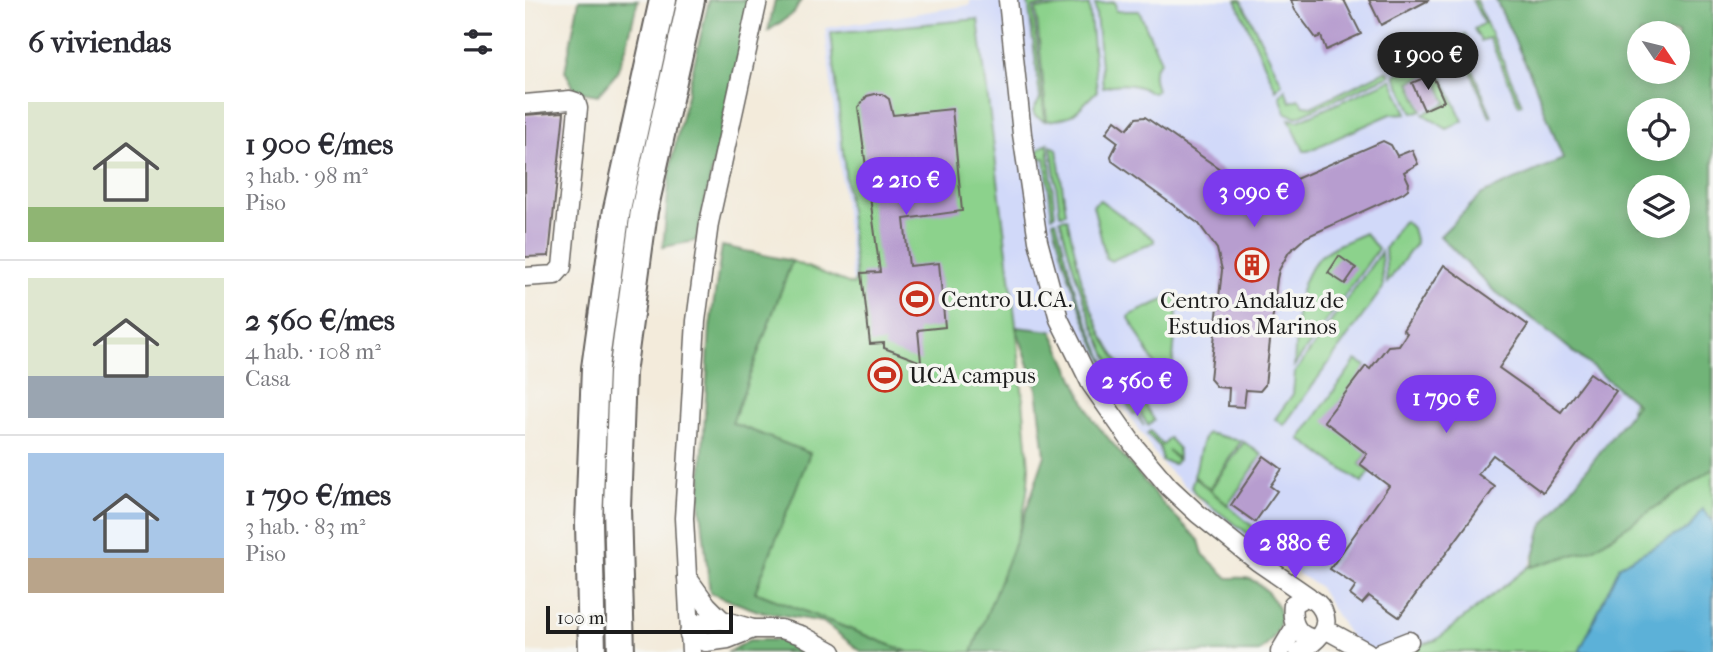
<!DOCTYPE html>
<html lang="es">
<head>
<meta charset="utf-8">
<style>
  body { margin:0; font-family:"IM FELL French Canon",serif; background:#f2f2f3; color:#2b2b33; height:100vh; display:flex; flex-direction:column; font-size:26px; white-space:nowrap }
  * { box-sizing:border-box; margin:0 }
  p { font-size:23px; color:#7c7c81 }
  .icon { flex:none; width:38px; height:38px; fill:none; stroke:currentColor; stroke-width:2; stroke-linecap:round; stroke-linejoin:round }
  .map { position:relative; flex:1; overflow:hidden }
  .side { display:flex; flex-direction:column; background:#fff; width:525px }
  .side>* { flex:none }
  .needle { width:46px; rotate:125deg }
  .buttons { position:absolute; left:1102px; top:21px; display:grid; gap:14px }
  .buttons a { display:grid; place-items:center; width:63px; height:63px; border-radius:50%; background:#fff; box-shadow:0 4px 18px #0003; font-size:35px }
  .scale { position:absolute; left:21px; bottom:18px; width:187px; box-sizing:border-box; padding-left:7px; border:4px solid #1c1c1c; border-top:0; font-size:19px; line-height:24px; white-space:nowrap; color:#1c1c1c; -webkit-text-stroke:5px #f6f6f2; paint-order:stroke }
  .price { position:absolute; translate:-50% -60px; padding:0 16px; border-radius:24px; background:#7c3aed; color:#fff; font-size:23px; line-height:46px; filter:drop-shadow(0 2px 4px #0008) }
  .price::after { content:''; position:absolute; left:50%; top:42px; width:21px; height:16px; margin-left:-10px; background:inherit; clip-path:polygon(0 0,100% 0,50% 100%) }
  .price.selected { background:#222; color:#fff }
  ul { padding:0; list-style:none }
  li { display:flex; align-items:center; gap:21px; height:175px; padding:0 28px }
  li+li { border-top:2px solid #e1e1e2 }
  li span { display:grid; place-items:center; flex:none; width:196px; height:140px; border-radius:0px; color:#555 }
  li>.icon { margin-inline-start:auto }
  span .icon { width:84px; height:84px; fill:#fffc; stroke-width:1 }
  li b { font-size:30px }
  h2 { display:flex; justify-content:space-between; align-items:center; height:84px; padding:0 28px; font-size:30px }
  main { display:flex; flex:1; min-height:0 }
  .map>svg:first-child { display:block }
  .built { fill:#d1d9f9 }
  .green { fill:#8cd28c; stroke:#547754; stroke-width:2; fill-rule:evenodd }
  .forest { fill:#71b478; stroke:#46684a; stroke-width:2; fill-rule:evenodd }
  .water { fill:#5cb1d8; stroke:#3c667a; stroke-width:2 }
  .building { fill:#b79dcf }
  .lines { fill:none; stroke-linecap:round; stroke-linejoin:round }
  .minor-casing { stroke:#67645f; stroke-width:21 }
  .highway-casing { stroke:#67645f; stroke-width:30 }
  .minor { stroke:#fff; stroke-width:18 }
  .highway { stroke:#fff; stroke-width:26 }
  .labels { text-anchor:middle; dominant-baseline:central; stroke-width:7; stroke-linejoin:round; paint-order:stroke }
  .poi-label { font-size:23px; fill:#1c1c1c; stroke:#f6f6f2; text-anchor:start }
</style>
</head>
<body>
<main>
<section class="side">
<h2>6 viviendas<svg class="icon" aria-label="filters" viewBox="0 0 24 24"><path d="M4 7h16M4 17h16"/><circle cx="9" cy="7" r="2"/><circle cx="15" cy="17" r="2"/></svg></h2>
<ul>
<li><span style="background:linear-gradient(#dfe7d0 75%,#8fb573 0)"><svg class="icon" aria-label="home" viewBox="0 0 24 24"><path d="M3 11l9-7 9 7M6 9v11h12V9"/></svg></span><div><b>1 900 €/mes</b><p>3 hab. · 98 m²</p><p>Piso</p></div></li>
<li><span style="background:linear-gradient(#dfe7d0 70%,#9aa5b1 0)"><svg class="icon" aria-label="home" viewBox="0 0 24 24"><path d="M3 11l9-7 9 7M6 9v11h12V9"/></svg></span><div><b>2 560 €/mes</b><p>4 hab. · 108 m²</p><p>Casa</p></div></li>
<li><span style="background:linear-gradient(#a9c7e8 75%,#b9a48a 0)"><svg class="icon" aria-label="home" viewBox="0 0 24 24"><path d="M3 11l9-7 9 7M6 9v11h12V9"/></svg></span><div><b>1 790 €/mes</b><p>3 hab. · 83 m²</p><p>Piso</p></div></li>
</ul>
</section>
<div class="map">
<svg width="1188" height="652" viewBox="0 0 1188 652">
  <rect width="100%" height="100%" fill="#f6f6f2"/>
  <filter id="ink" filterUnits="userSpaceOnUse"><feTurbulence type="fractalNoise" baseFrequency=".0143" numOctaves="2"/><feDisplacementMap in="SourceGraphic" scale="14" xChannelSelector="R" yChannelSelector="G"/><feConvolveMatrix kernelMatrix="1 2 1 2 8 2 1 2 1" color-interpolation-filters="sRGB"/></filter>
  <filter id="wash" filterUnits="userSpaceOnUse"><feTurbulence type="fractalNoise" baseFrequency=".00686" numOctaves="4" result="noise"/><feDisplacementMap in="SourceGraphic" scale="28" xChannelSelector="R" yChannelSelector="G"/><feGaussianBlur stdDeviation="1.57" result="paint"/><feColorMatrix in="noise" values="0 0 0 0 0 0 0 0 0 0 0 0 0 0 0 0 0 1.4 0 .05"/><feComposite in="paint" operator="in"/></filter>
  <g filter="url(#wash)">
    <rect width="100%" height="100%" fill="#f3ebdb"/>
    <polygon class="built" points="445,0 971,0 1009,82 1038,159 957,195 968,290 1013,323 1112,404 1023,519 998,579 950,652 835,652 793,586 737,552 686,511 636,463 547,330 492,334 504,488 495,529 447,652 383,652 230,592 284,453 207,423 267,261 328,285 300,28 445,5"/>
    <g class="green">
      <polygon points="503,0 565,0 508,7 520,121 510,116 508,111 515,99"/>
      <polygon points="711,0 716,0 757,83 751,90"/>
      <polygon points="947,0 951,0 997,104 994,105 964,38 956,41 949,29 959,23"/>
      <path d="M985 0H1188V652H876L911 640 1079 507 1115 376ZM1115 33H1153V72H1115ZM1115 110H1153V149H1115ZM1115 187H1153V226H1115Z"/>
      <path d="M590 2 591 11H614L636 61C626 69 628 78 632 90L628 93C613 84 595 82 578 87L570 4Z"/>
      <path d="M564 5 572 91C551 110 554 117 522 121L511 9Z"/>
      <path d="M453 19 492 333 504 467C503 531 470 593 447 652H383L230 592 284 453 207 423 267 261 328 285 331 279 306 33Z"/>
      <polygon points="940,34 944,43 938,47 967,116 965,117 936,49 926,49 924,42"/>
      <polygon points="918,52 919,56 910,61 938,121 922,129 898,114 922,103 908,72 885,82 897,110 888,113 870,75"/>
      <polygon points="862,70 865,75 772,117 761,113 755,96 760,89 765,102 774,99 779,105 788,106"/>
      <polygon points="867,79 882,113 866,114 783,151 779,151 764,119 773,121"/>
      <polygon points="523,143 530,215 527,216 520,158 513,159 514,149"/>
      <polygon points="526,145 532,149 541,213 535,214"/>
      <polygon points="575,200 629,239 629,242 586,261 581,258 568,205"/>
      <path d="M542 218 559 291 577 335 629 420 623 425C576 358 555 297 535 219Z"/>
      <path d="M531 220 551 294 577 356 619 426 611 414H608C568 349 547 295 528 221Z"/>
      <polygon points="880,221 887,228 891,243 862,283 860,248 877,222"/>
      <path d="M840 233 853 249 769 366C772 331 767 282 796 256 807 245 826 240 840 233Z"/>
      <polygon points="856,252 858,288 759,425 750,419 768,394 770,372"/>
      <polygon points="650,295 653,299 646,383 641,385 604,318 605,315"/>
      <polygon points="831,360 841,366 842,454 835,464 845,472 837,483 775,439"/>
      <polygon points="625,431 638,445 644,438 653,448 653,459 643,450 652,460 649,464 637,461 635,447 622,434"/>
      <path d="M682 433 716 441 684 489 669 476C673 464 675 440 682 433Z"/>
      <polygon points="719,442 737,455 703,505 685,490"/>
      <polygon points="669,477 727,526 777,560 768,567 759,564 745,550 671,495 666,487"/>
    </g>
    <g class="forest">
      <polygon points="54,0 113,0 101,48 91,74 73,95 51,91 40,71"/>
      <polygon points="184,0 226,0 171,241 138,247 146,163"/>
      <polygon points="250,0 276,0 269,13 243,31"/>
      <path d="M971 0H1188V469L1068 549 1006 567 1017 527 1112 404 1013 323 968 290 915 236 957 194 1038 159 1009 82ZM1115 33H1153V72H1115ZM1115 110H1153V149H1115ZM1115 187H1153V226H1115Z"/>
      <polygon points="197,246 267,261 207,423 285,453 230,592 383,652 337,652 298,622 233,611 185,593 175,500 185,327"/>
      <path d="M491 327 527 331 568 420 640 506 674 540 678 554 703 578C709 578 719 577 725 579 738 584 756 605 755 619 755 633 744 644 734 652H447L495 529 520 455 512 389Z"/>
      <polygon points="224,640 257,640 268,646 283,644 294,652 204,652"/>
    </g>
    <polygon class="water" points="1177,509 1188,521 1188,652 1054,652 1095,565 1164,528"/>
    <g id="blocks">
      <g class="building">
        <polygon points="766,0 819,0 836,34 801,50 796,36 791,38 770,10"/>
        <polygon points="844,0 904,0 856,25"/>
        <polygon points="907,74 919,101 899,110 887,83"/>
        <polygon points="350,94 357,94 364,99 368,115 427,109 437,211 379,219 384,266 414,263 420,327 393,330 396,362 359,348 359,343 345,344 337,273 355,272 333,107 342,96"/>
        <polygon points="39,112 24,256 0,257 0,115"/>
        <polygon points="620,117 705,176 733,187 764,182 858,141 866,145 872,156 887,150 893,164 879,172 884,183 883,189 878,193 781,237 764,252 754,270 752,279 740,385 735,391 721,390 719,407 703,406 704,388 692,387 685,379 697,270 692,249 674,224 587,161 586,156 593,142 581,133 590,120 602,129 611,118"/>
        <polygon points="814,256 831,268 820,284 803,273"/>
        <polygon points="919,265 1003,325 974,368 1036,412 1065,373 1091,391 1018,492 968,455 953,474 970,487 874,617 844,596 837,604 825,595 831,586 805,569 864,486 835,464 842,454 799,421 841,366 845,369 863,346 874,345 882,333 878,330"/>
        <polygon points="739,456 757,469 745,486 752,491 730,522 706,505"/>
      </g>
    </g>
  </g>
  <g filter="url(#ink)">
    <use href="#blocks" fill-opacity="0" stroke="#67645f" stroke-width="2"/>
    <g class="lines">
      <defs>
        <g id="minor">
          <polyline points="483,0 497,134 513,241 534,319 566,384 610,447 644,487 673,514 732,561 784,597"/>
          <polyline points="0,104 45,100 51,102 53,108 37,267 30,275 0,277"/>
          <polyline points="162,577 182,605 197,620"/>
          <polyline points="800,629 842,652"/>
          <polyline points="164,634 179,622 197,620 228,629 256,629 276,635 307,652"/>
          <polyline points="164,634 181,642 203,639 228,629"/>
          <polyline points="166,652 159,518 171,321 184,223 233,0"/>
          <polyline points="755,652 770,627"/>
          <path d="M774 652C789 643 807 630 798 611 794 603 789 599 780 597L768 604C766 622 771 637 791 639"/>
          <polyline points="856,652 884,641"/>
        </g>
        <g id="highway">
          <polyline points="67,652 64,523 70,368 92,209 138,0"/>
          <polyline points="96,652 92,507 97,373 119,211 166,0"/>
        </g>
      </defs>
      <use href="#minor" class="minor-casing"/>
      <use href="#highway" class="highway-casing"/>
      <use href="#minor" class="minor"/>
      <use href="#highway" class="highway"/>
    </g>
  </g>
  <defs>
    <symbol id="building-ring" viewBox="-11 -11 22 22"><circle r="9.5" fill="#f6f6f2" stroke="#c8321e" stroke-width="1.5"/><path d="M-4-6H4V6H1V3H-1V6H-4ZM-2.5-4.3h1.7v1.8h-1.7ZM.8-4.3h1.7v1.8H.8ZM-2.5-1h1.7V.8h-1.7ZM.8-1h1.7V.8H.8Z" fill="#c8321e"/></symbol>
    <symbol id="stadium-ring" viewBox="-11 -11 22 22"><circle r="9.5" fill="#f6f6f2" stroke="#c8321e" stroke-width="1.5"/><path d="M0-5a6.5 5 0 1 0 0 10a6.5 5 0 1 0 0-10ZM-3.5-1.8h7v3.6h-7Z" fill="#c8321e"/></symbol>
  </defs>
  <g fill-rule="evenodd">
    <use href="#building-ring" x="708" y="246" width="38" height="38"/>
    <use href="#stadium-ring" x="373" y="280" width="38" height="38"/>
    <use href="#stadium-ring" x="341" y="356" width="38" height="38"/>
  </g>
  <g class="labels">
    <g class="poi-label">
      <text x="416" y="299">Centro U.CA.</text>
      <text x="727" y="300" text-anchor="middle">Centro Andaluz de<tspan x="727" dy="26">Estudios Marinos</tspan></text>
      <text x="384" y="375">UCA campus</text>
    </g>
  </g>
</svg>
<div class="buttons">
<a><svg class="needle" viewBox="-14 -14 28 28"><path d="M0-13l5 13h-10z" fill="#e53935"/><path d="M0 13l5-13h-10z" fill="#7c7c81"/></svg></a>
<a><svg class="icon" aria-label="locate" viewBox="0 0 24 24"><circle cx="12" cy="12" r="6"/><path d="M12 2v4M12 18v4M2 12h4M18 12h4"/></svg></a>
<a><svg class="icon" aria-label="layers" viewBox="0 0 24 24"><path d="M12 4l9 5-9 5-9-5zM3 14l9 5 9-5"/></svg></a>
</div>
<div class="scale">100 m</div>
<b class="price selected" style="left:903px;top:92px">1 900 €</b>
<b class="price" style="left:381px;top:217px">2 210 €</b>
<b class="price" style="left:729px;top:229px">3 090 €</b>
<b class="price" style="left:612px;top:418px">2 560 €</b>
<b class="price" style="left:921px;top:435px">1 790 €</b>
<b class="price" style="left:770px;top:580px">2 880 €</b>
</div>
</main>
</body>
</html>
